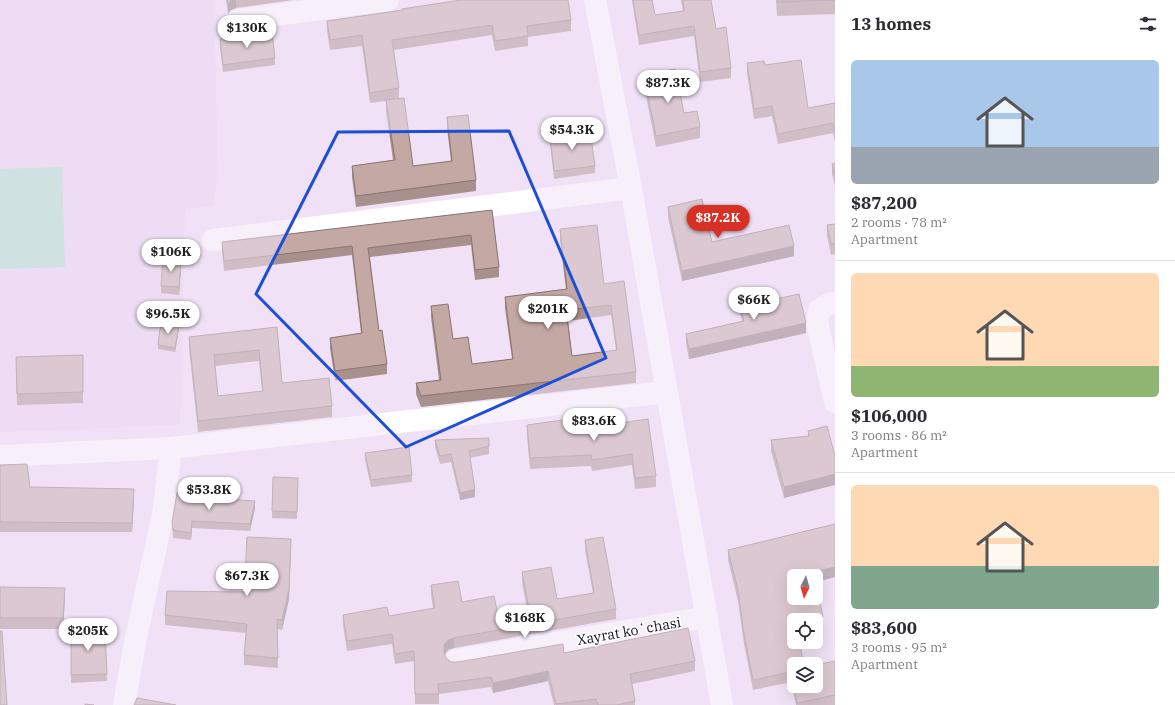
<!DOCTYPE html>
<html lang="en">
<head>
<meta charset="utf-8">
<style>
  body { margin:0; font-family:"IBM Plex Serif",serif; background:#f7f7f7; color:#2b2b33; height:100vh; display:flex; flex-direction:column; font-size:15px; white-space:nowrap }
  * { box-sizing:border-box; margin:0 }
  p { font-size:13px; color:#7c7c81 }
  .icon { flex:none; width:22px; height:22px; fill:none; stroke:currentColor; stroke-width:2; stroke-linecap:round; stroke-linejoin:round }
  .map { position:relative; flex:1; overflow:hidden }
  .details { display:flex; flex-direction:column; background:#fff; width:340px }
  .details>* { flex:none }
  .needle { width:26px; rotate:185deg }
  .tools { position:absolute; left:787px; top:569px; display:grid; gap:8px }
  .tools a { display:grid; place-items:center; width:36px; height:36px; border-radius:6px; background:#fff; box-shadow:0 4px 16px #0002; font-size:20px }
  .price { position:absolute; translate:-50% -34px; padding:0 9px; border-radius:14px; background:#fff; color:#222; font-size:13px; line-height:26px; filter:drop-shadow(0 1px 2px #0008) }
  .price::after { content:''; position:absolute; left:50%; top:24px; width:12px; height:9px; margin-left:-6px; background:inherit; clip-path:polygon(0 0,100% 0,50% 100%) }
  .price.on { background:#d93025; color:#fff }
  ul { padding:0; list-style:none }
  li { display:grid; align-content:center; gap:8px; height:212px; padding:0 16px }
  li+li { border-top:1px solid #e1e1e2 }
  li span { display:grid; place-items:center; height:124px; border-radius:6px; color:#555 }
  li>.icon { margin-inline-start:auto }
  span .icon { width:72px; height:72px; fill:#fffc; stroke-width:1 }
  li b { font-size:17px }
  h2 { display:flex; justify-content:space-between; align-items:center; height:48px; padding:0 16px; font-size:17px }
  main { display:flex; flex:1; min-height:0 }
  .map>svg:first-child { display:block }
  .built { fill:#e8d4f0 }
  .green { fill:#a6e1c5 }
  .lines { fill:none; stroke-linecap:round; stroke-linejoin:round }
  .minor { stroke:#fff; stroke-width:22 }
  .wall { fill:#a8908c; fill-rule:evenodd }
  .shaded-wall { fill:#887672 }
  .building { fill:#c3a8a3; stroke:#887672; fill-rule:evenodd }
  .marked { fill:none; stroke:#1d4ed8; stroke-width:3; stroke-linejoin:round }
  .labels { text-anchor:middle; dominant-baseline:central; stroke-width:3.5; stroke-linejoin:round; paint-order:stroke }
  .street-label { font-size:14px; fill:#161118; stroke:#fff }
</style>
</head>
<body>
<main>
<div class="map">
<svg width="835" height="705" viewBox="0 0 835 705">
  <rect width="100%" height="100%" fill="#f0e1f6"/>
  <polygon class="built" points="0,0 214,0 218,171 213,206 185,209 180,425 0,432"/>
  <polygon class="green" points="62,167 65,267 0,269 0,169"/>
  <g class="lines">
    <g class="minor">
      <polyline points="595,0 631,188 722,705"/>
      <polyline points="238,20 388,0"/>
      <polyline points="213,240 631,188"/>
      <polyline points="835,303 830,303 819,310 817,322 835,402"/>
      <polyline points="0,456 171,448 666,392"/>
      <polyline points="456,660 707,617"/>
      <polyline points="124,705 135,642 163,514 171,448"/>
    </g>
  </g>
  <g class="wall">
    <polygon points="226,0 293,0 236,8 231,10 228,13"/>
    <polygon points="632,0 652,0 655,15 683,11 681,0 711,0 716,29 731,68 731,78 700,82 694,36 639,45"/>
    <polygon points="776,0 835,0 835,14 777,16"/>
    <polygon points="571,20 571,31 528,37 528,46 495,51 492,35 394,50 399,88 399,98 413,166 451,161 447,128 447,117 476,180 476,191 356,207 352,177 352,166 393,160 386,111 386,101 370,103 362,46 330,50 327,31 327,21"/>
    <polygon points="220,39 275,58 275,65 223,72 220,47"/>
    <polygon points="747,63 765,65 808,108 835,103 835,142 833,133 778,144 772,116 754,119 747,73"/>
    <polygon points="644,75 700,127 700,138 656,147 644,86"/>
    <polygon points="550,136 595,166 595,173 554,179 550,143"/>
    <polygon points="835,163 835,186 832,174 832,164"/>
    <polygon points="668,207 712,242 794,256 682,281 668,217"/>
    <polygon points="492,210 499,267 499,277 475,280 471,245 370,257 379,331 387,364 387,374 335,381 330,348 330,338 361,333 352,255 224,271 222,251 222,242"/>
    <polygon points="835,224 835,254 831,255 827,235 827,225"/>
    <path d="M560 229 604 284 636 372V383L421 407 416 394V383L439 380 431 317V306L453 339 472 364 512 359 505 308V297L566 289 560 240ZM611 315 616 350 572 356 568 321Z"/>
    <polygon points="181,267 179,295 161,293 161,286"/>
    <polygon points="739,301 757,303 806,333 689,359 686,344 686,334 742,321 739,310"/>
    <path d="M277 327 282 383 332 406V417L198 432 189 348V337ZM259 361 262 391 218 396 215 366Z"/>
    <polygon points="179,328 175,352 158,349 158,345"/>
    <polygon points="83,355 83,403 17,405 16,357"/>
    <polygon points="648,419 656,476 656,487 635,489 632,465 592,471 591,466 530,469 527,436 527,425 586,428"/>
    <polygon points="827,426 784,498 771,451 771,440 808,436 808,431"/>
    <polygon points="435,440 489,446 489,454 470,458 475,497 460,500 451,462 440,464 435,447"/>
    <polygon points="365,453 412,475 412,482 371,487 365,460"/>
    <polygon points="0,465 30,487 134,499 132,532 0,532"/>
    <polygon points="273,477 298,478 297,519 272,518"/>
    <polygon points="207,499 255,508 250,531 192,528 191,540 173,538 172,522"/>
    <polygon points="835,524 835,577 816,582 816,576 794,576 823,627 794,620 794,686 835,661 835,705 796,705 791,682 753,690 744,644 738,601 728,560 728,550"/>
    <polygon points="585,540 616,609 616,619 454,648 448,650 445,655 446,658 451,662 458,662 564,653 695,661 695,671 632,684 635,701 635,705 554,705 548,681 493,693 491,687 439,694 439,704 415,704 414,661 395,664 392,644 347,651 343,625 343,615 389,616 433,608 431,595 431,585 462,602 498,615 527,610 522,582 522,572 557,599 593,593 585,550"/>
    <polygon points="291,549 289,599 282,630 277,629 278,668 244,665 244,655 246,633 165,625 165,615 244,592"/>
    <polygon points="0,587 65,599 63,629 0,629"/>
    <polygon points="71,628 105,629 107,681 71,683"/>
  </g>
  <g class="shaded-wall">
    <polygon points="234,0 236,0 236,8 231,10 228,13 228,4 231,1"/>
    <polygon points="794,246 794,256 682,281 682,271"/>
    <polygon points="181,260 181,267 179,295 179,287"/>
    <polygon points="806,323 806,333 689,359 689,349"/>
    <polygon points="179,325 179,328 175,352 175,348"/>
    <polygon points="835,474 835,485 784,498 784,487"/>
    <polygon points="134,489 134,499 132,532 132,523"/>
    <polygon points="475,489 475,497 460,500 460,493"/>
    <polygon points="255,501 255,508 250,531 250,524"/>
    <polygon points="192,521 192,528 191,540 191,533"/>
    <polygon points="291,539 289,599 282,630 282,620"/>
    <polygon points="835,567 835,577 816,582 816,576 813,576 813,572"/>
    <polygon points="65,588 65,599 63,629 63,618"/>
    <polygon points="823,617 823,627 816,629 816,620 809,620"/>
    <polygon points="454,638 454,648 448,650 444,655 444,645 448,640"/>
    <polygon points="548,671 548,681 493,693 493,683"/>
  </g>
  <g class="building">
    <polygon points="227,0 234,0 231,1 228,4"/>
    <polygon points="461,0 568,0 571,20 527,26 528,36 495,41 492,25 392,40 399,88 370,93 362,35 330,40 327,21 403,10 402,9"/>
    <polygon points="633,0 652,0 655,15 684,11 683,0 711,0 716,29 726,27 731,68 700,72 694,26 639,35"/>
    <polygon points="777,0 835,0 777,2"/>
    <polygon points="272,33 275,58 223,65 220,39"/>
    <polygon points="801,60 808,108 835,103 835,132 833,123 778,134 772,106 754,109 747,63 764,61 765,65"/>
    <polygon points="675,69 684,113 697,111 700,127 656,136 644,75"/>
    <polygon points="404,98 413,166 452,161 447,117 468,115 476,180 356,196 352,166 395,160 386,100"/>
    <polygon points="590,130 595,166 554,171 550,136"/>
    <polygon points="835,163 835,176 832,164"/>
    <polygon points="702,199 712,242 789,225 794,246 682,271 668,207"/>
    <polygon points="492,210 499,267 475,270 471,235 368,248 379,331 382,330 387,364 335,371 330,338 362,333 352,246 224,261 222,242"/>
    <polygon points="835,224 835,244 831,244 827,225"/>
    <path d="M597 225 604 284 624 281 636 372 421 396 416 383 441 380 431 306 448 304 453 339 468 337 472 364 513 359 505 297 567 289 560 229ZM611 305 617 350 572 356 566 310Z"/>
    <polygon points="163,258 181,260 179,287 161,286"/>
    <polygon points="799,294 806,323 689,349 686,334 744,321 739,301 756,297 757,303"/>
    <polygon points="161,322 179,325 175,348 158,345"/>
    <path d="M277 327 282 383 329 378 332 406 198 421 189 337ZM259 350 263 391 218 396 214 355Z"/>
    <polygon points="83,355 83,392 17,394 16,357"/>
    <polygon points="584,417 586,428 648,419 656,476 635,478 632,454 592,460 591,455 530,458 527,425"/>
    <polygon points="827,426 835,456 835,474 784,487 771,440 809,436 808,431"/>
    <polygon points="489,438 489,446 469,451 475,489 460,493 451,454 440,456 435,440"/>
    <polygon points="409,447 412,475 371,480 365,453"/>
    <polygon points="27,464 30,487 134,489 132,523 0,522 0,465"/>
    <polygon points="273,477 298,478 297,512 272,511"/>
    <polygon points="177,493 207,494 206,498 255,501 250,524 192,521 191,533 173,530 172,522"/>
    <polygon points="835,524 835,567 813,572 814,576 794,576 794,598 816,598 816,584 823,617 809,620 794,620 794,642 799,642 804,664 794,664 794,686 816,686 816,665 835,661 835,695 797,703 791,672 753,680 744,634 738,590 728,550"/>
    <polygon points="247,537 291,539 289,589 282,620 277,619 278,658 244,655 247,624 165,615 167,591 244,592"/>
    <polygon points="603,537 616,609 454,638 448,640 444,645 444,652 446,658 451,662 458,662 563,644 564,653 688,628 695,661 630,674 635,701 617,705 598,705 596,699 556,704 548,671 493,683 491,677 438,684 439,694 415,694 414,651 395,654 392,634 347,641 343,615 387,607 389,616 435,608 431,585 458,581 462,602 494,596 498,615 529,609 522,572 551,567 557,599 594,593 585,540"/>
    <polygon points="0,587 65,588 63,618 0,618"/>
    <polygon points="71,628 105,629 107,674 71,675"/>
    <polygon points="0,631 2,631 7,705 0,705"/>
    <polygon points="137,698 176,705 134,705"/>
    <polygon points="85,704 94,705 85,705"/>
  </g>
  <path d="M0 0H835V705H0ZM509 131 606 358 406 447 256 294 338 132Z" fill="#f0e1f6" fill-opacity=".55" fill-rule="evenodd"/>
  <path class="marked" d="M509 131 606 358 406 447 256 294 338 132Z"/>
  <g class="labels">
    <g class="street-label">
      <text transform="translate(629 631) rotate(-10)">Xayrat koʻchasi</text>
    </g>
  </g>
</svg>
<div class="tools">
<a><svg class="needle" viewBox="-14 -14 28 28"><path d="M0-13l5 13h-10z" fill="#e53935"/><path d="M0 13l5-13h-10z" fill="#7c7c81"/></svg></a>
<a><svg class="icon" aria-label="locate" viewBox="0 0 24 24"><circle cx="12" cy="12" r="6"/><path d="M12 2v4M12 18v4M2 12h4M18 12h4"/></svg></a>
<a><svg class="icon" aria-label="layers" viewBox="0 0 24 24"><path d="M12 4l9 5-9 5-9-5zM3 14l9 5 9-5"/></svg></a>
</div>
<b class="price" style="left:247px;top:49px">$130K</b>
<b class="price" style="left:668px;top:104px">$87.3K</b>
<b class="price" style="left:572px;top:151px">$54.3K</b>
<b class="price on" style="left:718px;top:239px">$87.2K</b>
<b class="price" style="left:171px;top:273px">$106K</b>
<b class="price" style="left:754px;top:321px">$66K</b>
<b class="price" style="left:548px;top:330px">$201K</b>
<b class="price" style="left:168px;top:335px">$96.5K</b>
<b class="price" style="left:594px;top:442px">$83.6K</b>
<b class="price" style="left:209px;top:511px">$53.8K</b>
<b class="price" style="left:247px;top:597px">$67.3K</b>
<b class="price" style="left:525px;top:639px">$168K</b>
<b class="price" style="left:88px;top:652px">$205K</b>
</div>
<section class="details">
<h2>13 homes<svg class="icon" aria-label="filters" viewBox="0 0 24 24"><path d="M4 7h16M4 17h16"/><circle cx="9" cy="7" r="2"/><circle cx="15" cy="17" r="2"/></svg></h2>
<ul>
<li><span style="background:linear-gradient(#a9c7e8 70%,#9aa5b1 0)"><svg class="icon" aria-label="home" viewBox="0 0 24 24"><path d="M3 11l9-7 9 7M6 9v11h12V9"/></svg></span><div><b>$87,200</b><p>2 rooms · 78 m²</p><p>Apartment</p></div></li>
<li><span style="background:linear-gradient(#ffd9b3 75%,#8fb573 0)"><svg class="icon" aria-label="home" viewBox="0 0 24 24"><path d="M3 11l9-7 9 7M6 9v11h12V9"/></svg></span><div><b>$106,000</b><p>3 rooms · 86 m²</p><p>Apartment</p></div></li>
<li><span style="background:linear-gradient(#ffd9b3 65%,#7fa58c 0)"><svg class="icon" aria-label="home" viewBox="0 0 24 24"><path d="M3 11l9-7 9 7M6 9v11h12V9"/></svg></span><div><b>$83,600</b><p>3 rooms · 95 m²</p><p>Apartment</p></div></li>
</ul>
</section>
</main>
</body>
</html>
